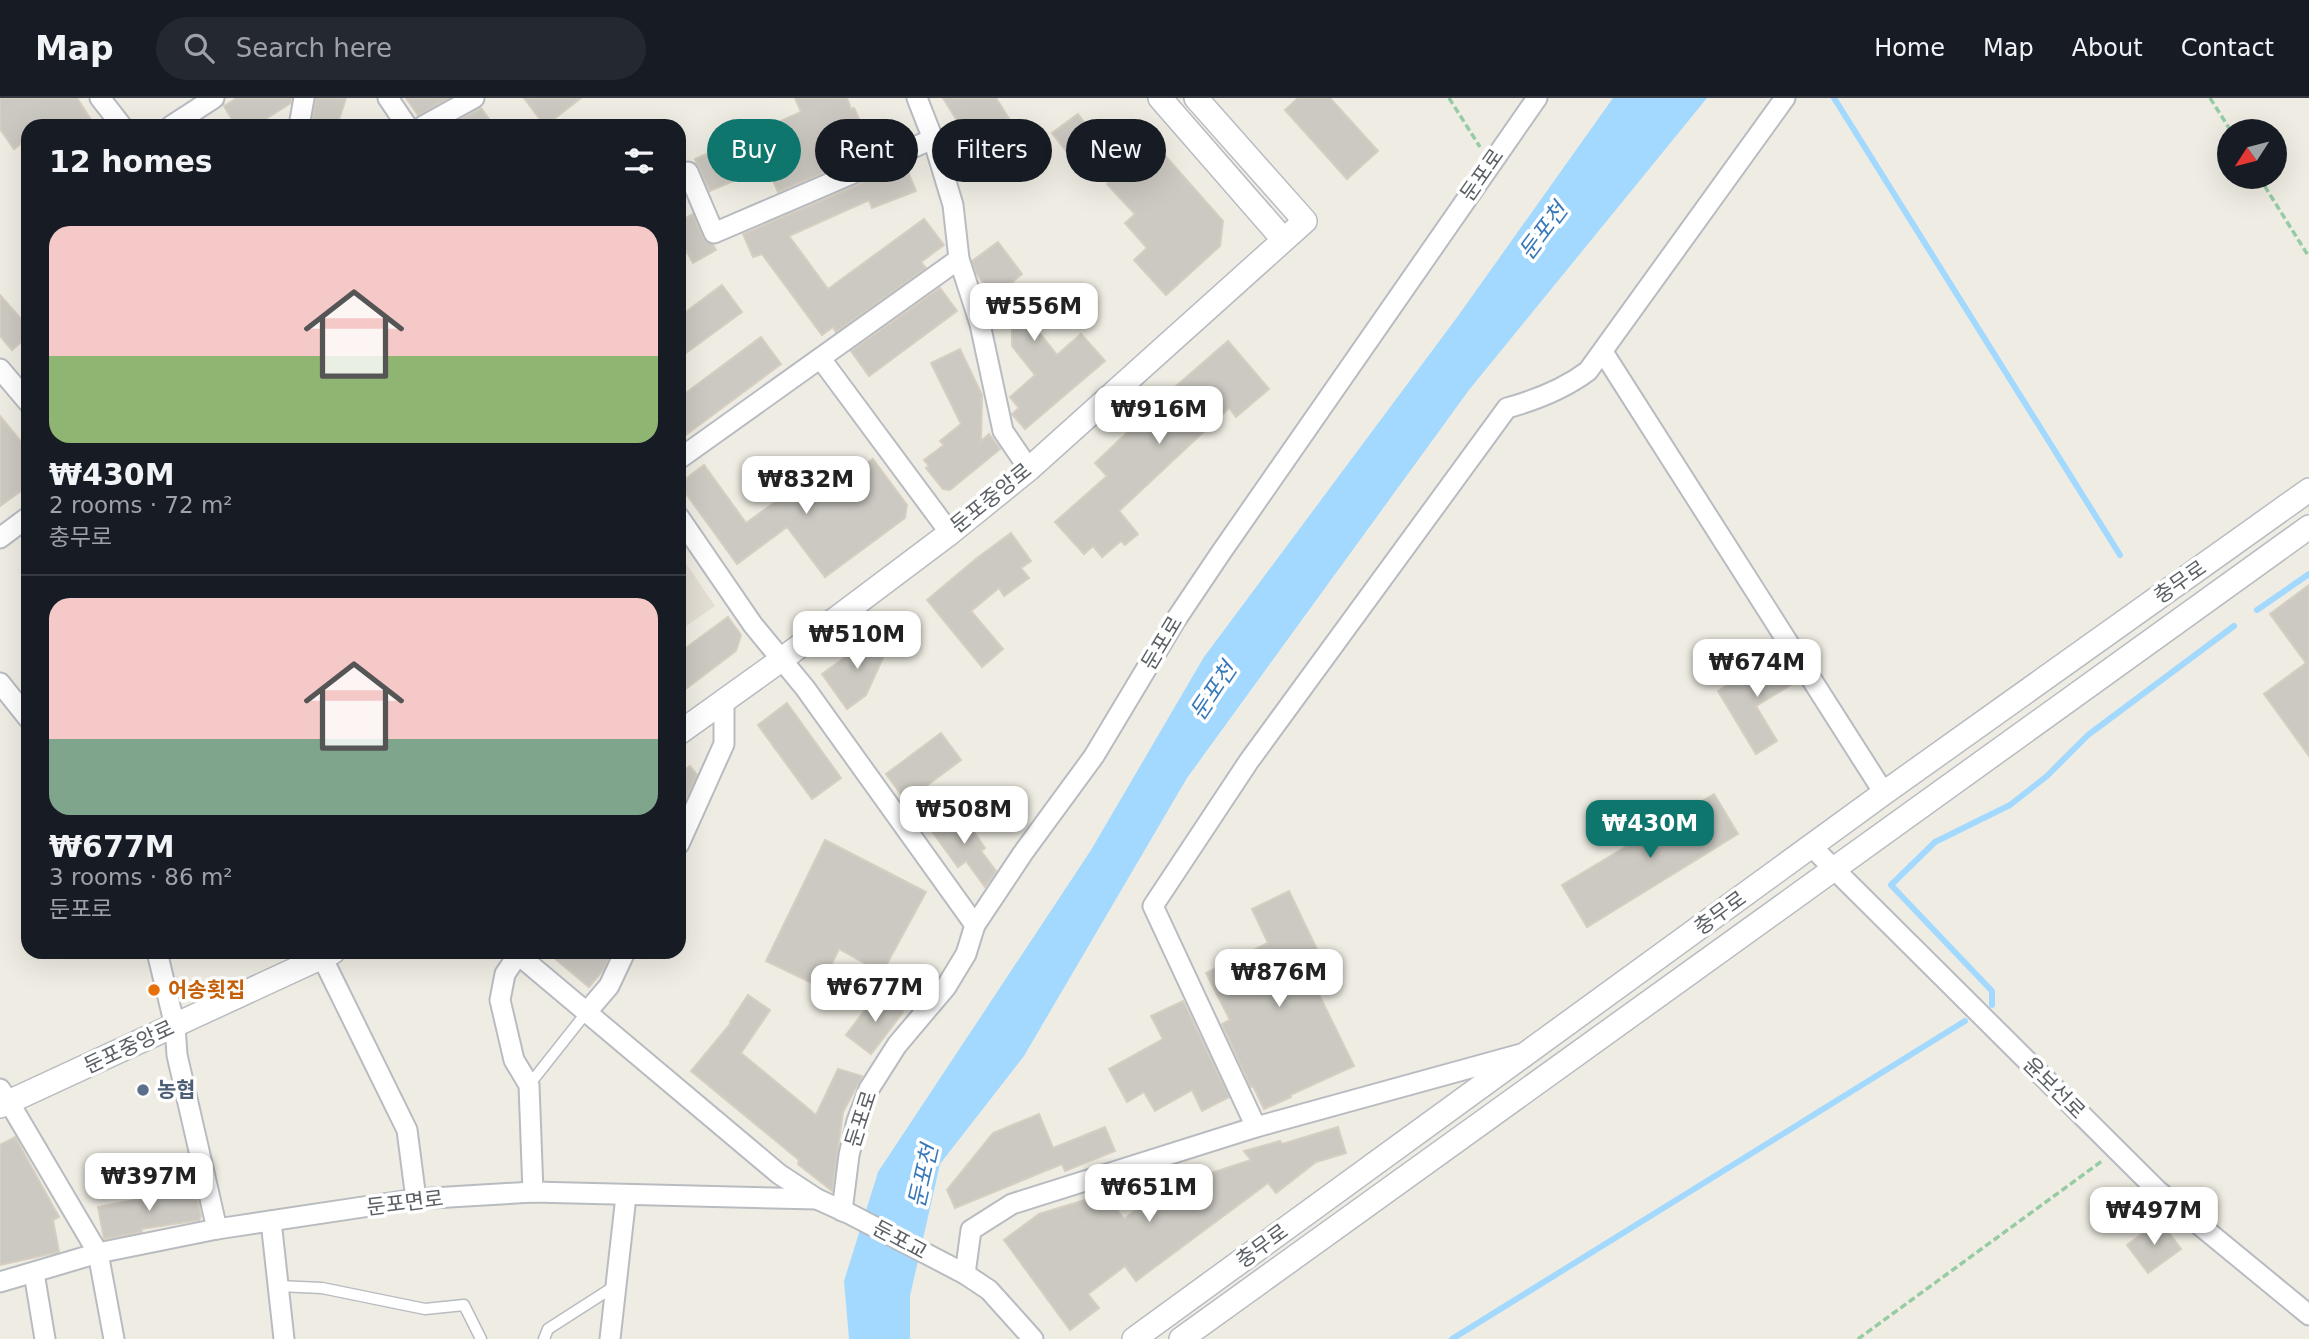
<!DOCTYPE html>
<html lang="en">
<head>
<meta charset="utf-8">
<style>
  body { margin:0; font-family:"DejaVu Sans","Noto Sans KR",sans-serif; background:#242831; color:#f1f3f6; height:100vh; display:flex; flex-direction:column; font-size:26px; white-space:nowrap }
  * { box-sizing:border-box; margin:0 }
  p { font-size:23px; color:#9ea1a6 }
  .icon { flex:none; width:38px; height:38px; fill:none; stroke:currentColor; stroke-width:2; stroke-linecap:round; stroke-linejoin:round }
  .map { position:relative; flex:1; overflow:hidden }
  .panel { position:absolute; left:21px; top:21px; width:665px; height:840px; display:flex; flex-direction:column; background:#171b24; border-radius:21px; box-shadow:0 7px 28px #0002 }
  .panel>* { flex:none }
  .hud { position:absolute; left:707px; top:21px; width:665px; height:63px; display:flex; gap:14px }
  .needle { width:46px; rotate:234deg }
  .tools { position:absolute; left:2217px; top:21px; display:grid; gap:14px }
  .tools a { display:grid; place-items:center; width:70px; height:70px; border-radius:50%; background:#171b24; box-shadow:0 7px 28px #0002; font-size:35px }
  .price { position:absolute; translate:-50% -60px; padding:0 16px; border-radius:14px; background:#fff; color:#222; font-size:23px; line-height:46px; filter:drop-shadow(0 2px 4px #0008) }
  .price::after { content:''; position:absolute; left:50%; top:42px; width:21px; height:16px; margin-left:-10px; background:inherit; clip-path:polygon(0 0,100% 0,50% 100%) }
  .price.active { background:#0f766e; color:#fff }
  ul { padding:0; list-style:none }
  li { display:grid; align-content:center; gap:14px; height:371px; padding:0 28px }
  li+li { border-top:2px solid #363941 }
  li span { display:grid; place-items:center; height:217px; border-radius:21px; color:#555 }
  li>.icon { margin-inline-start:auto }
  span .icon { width:126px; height:126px; fill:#fffc; stroke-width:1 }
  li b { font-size:30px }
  h2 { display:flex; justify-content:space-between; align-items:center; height:84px; padding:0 28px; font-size:30px }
  .pill { padding:0 24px; border-radius:32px; background:#171b24; box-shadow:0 7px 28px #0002; font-size:24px; line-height:63px }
  .pill.active { background:#0f766e; color:#fff }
  header { display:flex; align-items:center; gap:42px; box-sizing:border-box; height:98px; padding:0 35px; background:#171b24; border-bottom:2px solid #363941 }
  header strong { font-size:33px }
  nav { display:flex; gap:38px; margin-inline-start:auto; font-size:24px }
  .search { width:490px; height:63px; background:#242831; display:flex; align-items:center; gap:18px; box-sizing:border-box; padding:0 24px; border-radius:38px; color:#9ea1a6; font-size:26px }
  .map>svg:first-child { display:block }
  .education { fill:#e2ded4 }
  .water { fill:#a4d9ff }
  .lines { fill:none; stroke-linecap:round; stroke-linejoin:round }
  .stream { stroke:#a4d9ff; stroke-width:6 }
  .building { fill:#ccc9c2; stroke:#d5cec1; stroke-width:2 }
  .service-casing { stroke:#b8bcc1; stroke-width:13 }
  .minor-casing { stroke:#b8bcc1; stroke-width:23 }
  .tertiary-casing { stroke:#b8bcc1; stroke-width:26 }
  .path { stroke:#96cba4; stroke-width:3.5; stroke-dasharray:7 3.5; stroke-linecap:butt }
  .service { stroke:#fff; stroke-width:10 }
  .minor { stroke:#fff; stroke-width:19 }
  .tertiary { stroke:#fff; stroke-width:23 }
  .food-dot { fill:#e8710a; stroke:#fff; stroke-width:2.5 }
  .service-dot { fill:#5c6f8a; stroke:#fff; stroke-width:2.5 }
  .labels { text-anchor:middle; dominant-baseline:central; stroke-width:7; stroke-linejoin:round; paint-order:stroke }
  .street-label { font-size:21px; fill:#5b6065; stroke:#fff }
  .food-label { font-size:21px; font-weight:bold; fill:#c56008; stroke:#fff; text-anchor:start }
  .service-label { font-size:21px; font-weight:bold; fill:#4e5e75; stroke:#fff; text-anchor:start }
  .water-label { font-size:23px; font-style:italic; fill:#3979b9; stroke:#fff }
</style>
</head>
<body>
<header>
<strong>Map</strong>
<div class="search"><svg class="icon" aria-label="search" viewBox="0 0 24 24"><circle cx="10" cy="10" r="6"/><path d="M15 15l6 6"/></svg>Search here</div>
<nav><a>Home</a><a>Map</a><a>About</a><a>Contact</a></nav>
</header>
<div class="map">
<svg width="2309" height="1241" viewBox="0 0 2309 1241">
  <rect width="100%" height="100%" fill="#efede3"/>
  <polygon class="education" points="679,455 715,508 679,533"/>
  <polygon class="water" points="1613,0 1707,0 1469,292 1187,680 1024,958 940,1066 910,1198 910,1241 849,1241 844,1183 878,1074 1091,752 1204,559 1458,218"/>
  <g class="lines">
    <g class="stream">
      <polyline points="1834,0 2120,457"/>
      <polyline points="2257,512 2309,476"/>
      <polyline points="1992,907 1992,893 1891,787 1935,744 2010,707 2047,678 2088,637 2234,528"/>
      <polyline points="1452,1241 1965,923"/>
    </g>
  </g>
  <g class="building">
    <polygon points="0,0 77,0 95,28 28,28 28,41 14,51 0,31"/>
    <polygon points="237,0 292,0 291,5 264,22 268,28 236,28 224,8"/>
    <polygon points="316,0 346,0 337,28 311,28"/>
    <polygon points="406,0 449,0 418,17"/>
    <polygon points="524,0 581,0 545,28"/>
    <polygon points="795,0 847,0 851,11 854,10 866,36 878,31 886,48 778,94 767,69 710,93 695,61 801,14"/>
    <polygon points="943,0 996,0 1011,24 973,48"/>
    <polygon points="1298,0 1330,0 1378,53 1347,81 1285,12"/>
    <polygon points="481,10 494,28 448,28 480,11"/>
    <polygon points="1078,16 1092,35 1067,54 1052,35"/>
    <polygon points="1145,35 1223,123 1220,148 1166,197 1134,162 1147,150 1125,125 1135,116 1107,86 1116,77 1109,69"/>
    <polygon points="905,67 916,93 872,110 869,102 789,138 828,191 924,121 944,147 921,164 926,170 836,234 833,229 822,237 762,156 753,159 743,136"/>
    <polygon points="693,116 703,140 713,147 716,152 693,165 679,140 679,124"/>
    <polygon points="998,144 1022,176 1012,184 1027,204 1020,210 1057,257 1081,236 1105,263 1025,331 1012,316 1019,310 1010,299 1035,277 1012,248 1012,229 994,206 997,203 976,175 972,163"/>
    <polygon points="722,187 742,214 679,260 679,219"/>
    <polygon points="940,190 957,213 869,278 851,253"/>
    <polygon points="0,197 28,229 28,238 12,252 0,238"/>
    <polygon points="761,239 781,266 679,342 679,300"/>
    <polygon points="1228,243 1269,291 1236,319 1229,310 1119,413 1138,436 1125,447 1121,443 1102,459 1093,448 1084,456 1055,424 1107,378 1095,365 1175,289"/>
    <polygon points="960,251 982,297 981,343 989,336 1000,351 950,392 943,391 926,370 929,368 924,362 944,347 940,343 961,326 931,265"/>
    <polygon points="0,318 28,352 28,388 0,408"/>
    <polygon points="873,361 907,407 905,420 825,479 787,429 737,466 679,386 704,367 746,425 807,381 820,400"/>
    <polygon points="1011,435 1031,463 1021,470 1029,480 1004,498 999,490 971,513 1003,551 982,569 927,502 977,460"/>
    <polygon points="2309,487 2309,658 2264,596 2306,565 2270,516"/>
    <polygon points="728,519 741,537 736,553 679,596 679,555"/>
    <polygon points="882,533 890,544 866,597 847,611 822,576"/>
    <polygon points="1779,554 1797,583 1756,608 1777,643 1756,656 1718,593"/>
    <polygon points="787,605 841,680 812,701 758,627"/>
    <polygon points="941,635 961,662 906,703 886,676"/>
    <polygon points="690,668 697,677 679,716 679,676"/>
    <polygon points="1714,696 1738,736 1587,829 1562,787"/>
    <polygon points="959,712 985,750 981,753 996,773 985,789 966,763 958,769 931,732"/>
    <polygon points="825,742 926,794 882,875 839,851 820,889 766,863"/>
    <polygon points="1289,793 1324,866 1308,874 1354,968 1290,997 1291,999 1264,1011 1253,988 1251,989 1222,926 1230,922 1206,875 1268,845 1252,811"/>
    <polygon points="547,854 611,854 604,871 589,889"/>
    <polygon points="878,895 903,914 871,956 846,937"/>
    <polygon points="748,897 770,912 741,955 816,1017 838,971 862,978 843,1014 832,1093 798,1066 799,1062 691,973 731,925 730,924"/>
    <polygon points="1183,903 1229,999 1202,1013 1192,992 1155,1013 1144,994 1127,1004 1109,971 1163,941 1151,918"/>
    <polygon points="1039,1016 1053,1050 1105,1029 1115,1053 1065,1073 1062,1066 955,1110 947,1092 993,1035"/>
    <polygon points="1338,1029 1346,1055 1316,1064 1276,1095 1268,1085 1136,1183 1125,1168 1088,1196 1099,1210 1070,1232 1004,1142 1039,1116 1105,1096 1124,1121 1175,1082 1178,1086 1251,1062 1244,1053 1280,1043 1282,1046"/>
    <polygon points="15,1039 59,1119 53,1122 59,1154 0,1167 0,1047"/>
    <polygon points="195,1091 201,1118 199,1122 141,1131 142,1134 104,1141 98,1109 140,1101 140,1099"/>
    <polygon points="2160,1123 2181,1151 2148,1175 2127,1147"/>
  </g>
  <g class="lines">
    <defs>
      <g id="service">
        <polyline points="529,987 586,915"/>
        <polyline points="278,1188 322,1190 425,1211 464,1207 481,1241"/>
        <polyline points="544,1241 548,1231 615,1188"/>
      </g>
      <g id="minor">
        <polyline points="100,0 122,28"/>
        <polyline points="388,0 407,28"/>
        <polyline points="917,0 933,41 953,107 959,161 980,226 1003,333 1029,371"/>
        <polyline points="171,28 214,0"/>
        <polyline points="299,28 304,0"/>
        <polyline points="423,28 474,0"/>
        <polyline points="679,78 688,74 714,135 933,41"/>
        <polyline points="1603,254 1884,695"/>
        <polyline points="821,261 950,435"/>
        <polyline points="0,271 28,304"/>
        <polyline points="679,361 959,161"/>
        <polyline points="679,419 753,527 805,590 975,827"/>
        <polyline points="0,440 28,419"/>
        <polyline points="0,585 28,620"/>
        <polyline points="679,746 724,646 724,602"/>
        <polyline points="1812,749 2157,1092 2309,1217"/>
        <polyline points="157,854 175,928 177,957 217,1131"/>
        <polyline points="515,854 779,1076 817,1101 850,1116 965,1176 989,1192 1033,1241"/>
        <polyline points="518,857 505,876 500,902 514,962 529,987 533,1094"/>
        <polyline points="322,859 407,1032 416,1101"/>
        <polyline points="586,915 609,888 625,854"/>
        <polyline points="0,991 9,1004 98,1155 114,1241"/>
        <path d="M1256 1029 1153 808 1249 663 1507 310C1536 302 1564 291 1588 273L1785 0"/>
        <polyline points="842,1113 849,1057 857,1023 869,991 897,947 946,889 966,856 975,827 1023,755 1094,658 1175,523 1220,456 1537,0"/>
        <polyline points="271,1123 284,1241"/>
        <polyline points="34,1175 45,1241"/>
        <polyline points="965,1176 971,1132 1012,1106 1256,1029 1521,956"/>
        <polyline points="0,1184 98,1155 217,1131 416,1101 533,1094 817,1101"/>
        <polyline points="610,1241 626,1098"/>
      </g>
      <g id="tertiary">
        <polyline points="1160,0 1283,141"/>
        <polyline points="679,635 781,562 950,435 1029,371 1305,123 1196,0"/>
        <polyline points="0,1008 333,854"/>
        <polyline points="1134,1241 1884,695 2309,392"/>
        <polyline points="1181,1241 2309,429"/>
      </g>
    </defs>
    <use href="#service" class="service-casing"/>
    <use href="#minor" class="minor-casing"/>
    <use href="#tertiary" class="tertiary-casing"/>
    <g class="path">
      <polyline points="1449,0 1480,49"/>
      <polyline points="2210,0 2231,33"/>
      <polyline points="2259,79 2309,159"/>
      <polyline points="1858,1241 2102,1063"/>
    </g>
    <use href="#service" class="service"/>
    <use href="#minor" class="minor"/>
    <use href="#tertiary" class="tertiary"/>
  </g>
  <circle class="food-dot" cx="154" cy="892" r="7"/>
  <circle class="service-dot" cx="143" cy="992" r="7"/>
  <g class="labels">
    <g class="street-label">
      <text transform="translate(1482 77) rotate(-55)">둔포로</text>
      <text transform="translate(991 400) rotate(-39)">둔포중앙로</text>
      <text transform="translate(2180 484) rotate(-35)">충무로</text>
      <text transform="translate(1162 545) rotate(-59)">둔포로</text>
      <text transform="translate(1720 815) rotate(-36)">충무로</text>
      <text transform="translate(129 949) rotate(-25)">둔포중앙로</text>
      <text transform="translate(2054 990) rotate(45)">윤보선로</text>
      <text transform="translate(861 1021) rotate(-72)">둔포로</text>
      <text transform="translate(405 1105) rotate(-7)">둔포면로</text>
      <text transform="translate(900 1142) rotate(28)">둔포교</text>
      <text transform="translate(1262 1148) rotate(-36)">충무로</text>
    </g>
    <g class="food-label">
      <text x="168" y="892">어송횟집</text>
    </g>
    <g class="service-label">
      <text x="157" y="992">농협</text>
    </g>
    <g class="water-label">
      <text transform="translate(1543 133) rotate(-53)">둔포천</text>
      <text transform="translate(1213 593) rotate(-56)">둔포천</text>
      <text transform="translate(923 1078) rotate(-77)">둔포천</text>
    </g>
  </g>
</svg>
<div class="tools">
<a><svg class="needle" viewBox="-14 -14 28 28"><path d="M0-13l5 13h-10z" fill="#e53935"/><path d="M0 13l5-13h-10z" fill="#9ea1a6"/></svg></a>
</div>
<b class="price" style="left:1034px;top:245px">₩556M</b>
<b class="price" style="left:1159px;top:348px">₩916M</b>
<b class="price" style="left:806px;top:418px">₩832M</b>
<b class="price" style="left:857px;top:573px">₩510M</b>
<b class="price" style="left:1757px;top:601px">₩674M</b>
<b class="price" style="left:964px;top:748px">₩508M</b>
<b class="price active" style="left:1650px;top:762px">₩430M</b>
<b class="price" style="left:1279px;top:911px">₩876M</b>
<b class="price" style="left:875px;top:926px">₩677M</b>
<b class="price" style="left:149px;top:1115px">₩397M</b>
<b class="price" style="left:1149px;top:1126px">₩651M</b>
<b class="price" style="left:2154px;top:1149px">₩497M</b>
<div class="hud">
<a class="pill active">Buy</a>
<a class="pill">Rent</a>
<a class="pill">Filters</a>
<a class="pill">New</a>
</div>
<section class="panel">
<h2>12 homes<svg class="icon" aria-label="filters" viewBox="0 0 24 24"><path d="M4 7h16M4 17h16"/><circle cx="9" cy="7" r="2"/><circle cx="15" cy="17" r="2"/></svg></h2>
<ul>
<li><span style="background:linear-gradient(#f6c9c9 60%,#8fb573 0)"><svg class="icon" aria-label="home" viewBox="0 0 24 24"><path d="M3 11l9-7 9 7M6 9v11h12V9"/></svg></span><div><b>₩430M</b><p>2 rooms · 72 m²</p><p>충무로</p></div></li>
<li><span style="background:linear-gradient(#f6c9c9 65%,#7fa58c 0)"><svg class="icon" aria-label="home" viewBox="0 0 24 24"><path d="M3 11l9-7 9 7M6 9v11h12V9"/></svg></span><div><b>₩677M</b><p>3 rooms · 86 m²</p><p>둔포로</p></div></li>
</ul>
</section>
</div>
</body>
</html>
